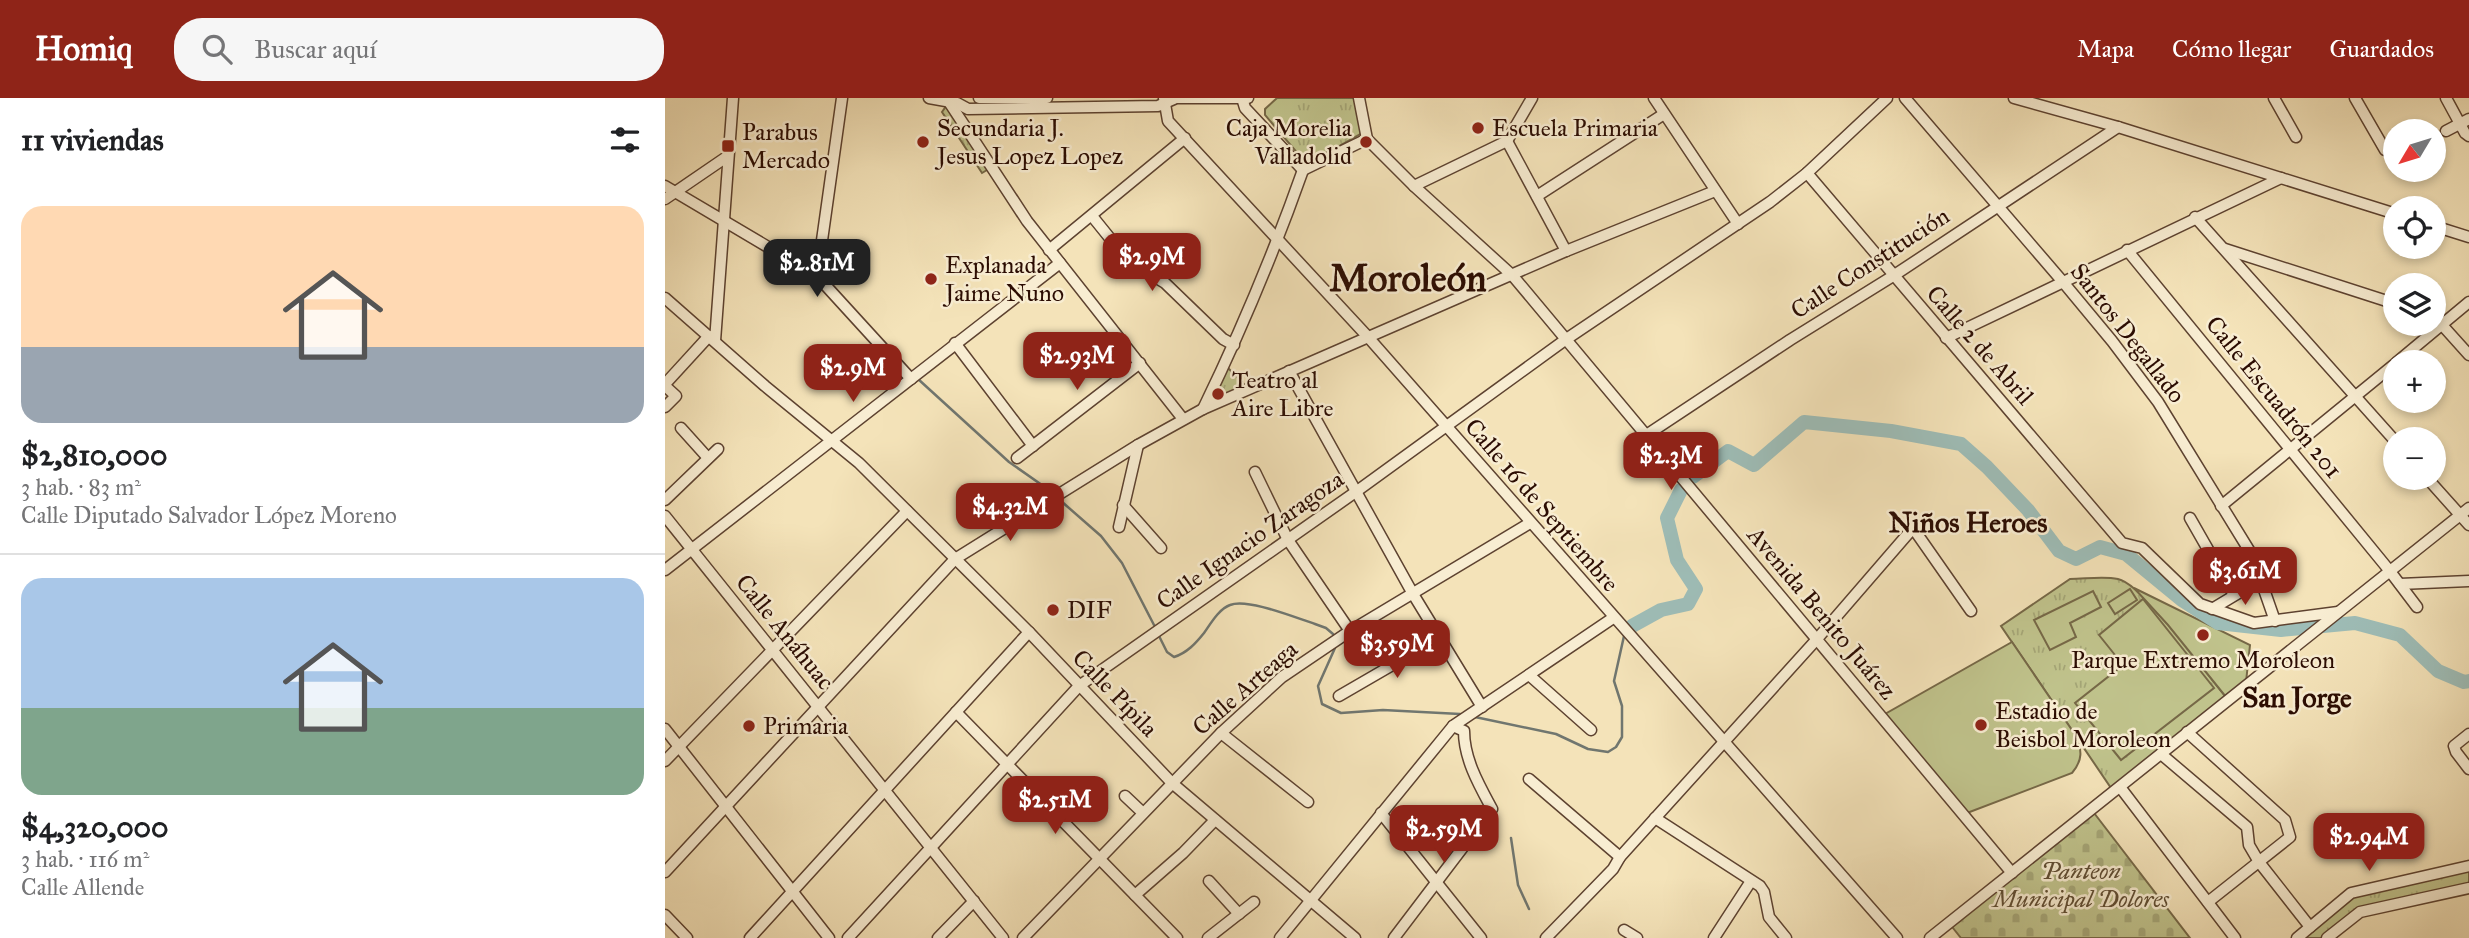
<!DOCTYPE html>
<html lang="es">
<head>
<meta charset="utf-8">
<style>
  body { margin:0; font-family:"IM FELL Great Primer",serif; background:#f6f6f6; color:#202124; height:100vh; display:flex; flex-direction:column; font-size:26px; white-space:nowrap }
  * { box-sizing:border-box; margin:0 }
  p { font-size:23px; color:#757577 }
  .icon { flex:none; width:38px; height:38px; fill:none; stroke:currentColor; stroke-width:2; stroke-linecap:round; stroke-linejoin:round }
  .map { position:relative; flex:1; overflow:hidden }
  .details { display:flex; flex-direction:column; background:#fff; width:665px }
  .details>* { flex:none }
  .needle { width:46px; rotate:232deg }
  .tools { position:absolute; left:1718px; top:21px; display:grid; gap:14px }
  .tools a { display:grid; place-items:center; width:63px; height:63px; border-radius:50%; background:#fff; box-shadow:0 4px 10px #0003; font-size:35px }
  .price { position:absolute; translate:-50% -60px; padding:0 16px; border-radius:14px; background:#8f2418; color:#fff; font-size:23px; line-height:46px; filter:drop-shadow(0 2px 4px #0008) }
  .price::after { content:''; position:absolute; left:50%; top:42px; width:21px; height:16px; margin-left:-10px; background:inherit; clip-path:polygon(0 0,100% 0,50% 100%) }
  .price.on { background:#222; color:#fff }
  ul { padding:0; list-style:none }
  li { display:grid; align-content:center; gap:14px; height:371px; padding:0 21px }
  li+li { border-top:2px solid #e0e0e0 }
  li span { display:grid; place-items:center; height:217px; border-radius:21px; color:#555 }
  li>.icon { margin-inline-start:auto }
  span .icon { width:126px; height:126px; fill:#fffc; stroke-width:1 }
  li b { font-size:30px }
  h2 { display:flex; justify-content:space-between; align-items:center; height:84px; padding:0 21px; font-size:30px }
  header { display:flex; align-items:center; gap:42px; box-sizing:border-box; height:98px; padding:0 35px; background:#8f2418; color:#fff }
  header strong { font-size:33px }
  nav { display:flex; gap:38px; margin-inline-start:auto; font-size:24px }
  .search { width:490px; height:63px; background:#f6f6f6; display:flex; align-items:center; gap:18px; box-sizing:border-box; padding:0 24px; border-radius:28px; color:#757577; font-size:26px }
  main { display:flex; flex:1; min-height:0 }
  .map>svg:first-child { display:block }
  .grass { fill:url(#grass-tufts); stroke:#766847; stroke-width:2 }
  .cemetery { fill:url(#cemetery-stones); stroke:#766847; stroke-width:2 }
  .garden { fill:#c0c38c; stroke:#766847; stroke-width:2 }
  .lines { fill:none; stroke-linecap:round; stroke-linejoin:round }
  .stream { stroke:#70766f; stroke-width:2.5 }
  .river { stroke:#9ebdb7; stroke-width:14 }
  .minor-casing { stroke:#5d4230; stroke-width:13 }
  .minor { stroke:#f8edd2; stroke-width:10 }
  .poi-dot { fill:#8f2418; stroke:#f8edd2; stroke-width:2.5 }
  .labels { text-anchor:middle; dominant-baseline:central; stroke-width:5; stroke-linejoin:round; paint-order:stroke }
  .poi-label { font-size:24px; fill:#2b0c02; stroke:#f8edd2; text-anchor:start }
  .street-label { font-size:24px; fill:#2b0c02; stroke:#f8edd2 }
  .park-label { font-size:24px; font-style:italic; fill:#5f4c32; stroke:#f8edd2 }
  .quarter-label { font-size:28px; font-weight:bold; fill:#2b0c02; stroke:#f8edd2 }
  .town-label { font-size:38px; font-weight:bold; fill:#2b0c02; stroke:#f8edd2 }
</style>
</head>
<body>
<header>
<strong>Homiq</strong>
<div class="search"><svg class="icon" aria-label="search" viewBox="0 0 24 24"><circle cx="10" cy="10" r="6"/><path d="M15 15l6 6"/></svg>Buscar aquí</div>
<nav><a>Mapa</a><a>Cómo llegar</a><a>Guardados</a></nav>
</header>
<main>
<section class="details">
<h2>11 viviendas<svg class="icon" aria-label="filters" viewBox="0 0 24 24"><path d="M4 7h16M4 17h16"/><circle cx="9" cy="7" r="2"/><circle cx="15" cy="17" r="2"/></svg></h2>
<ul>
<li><span style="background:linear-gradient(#ffd9b3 65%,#9aa5b1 0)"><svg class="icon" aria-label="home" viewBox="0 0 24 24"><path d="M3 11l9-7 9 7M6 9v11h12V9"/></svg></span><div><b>$2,810,000</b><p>3 hab. · 83 m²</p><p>Calle Diputado Salvador López Moreno</p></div></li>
<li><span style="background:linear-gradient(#a9c7e8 60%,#7fa58c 0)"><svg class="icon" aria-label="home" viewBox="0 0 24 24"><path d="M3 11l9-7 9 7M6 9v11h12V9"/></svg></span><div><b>$4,320,000</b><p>3 hab. · 116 m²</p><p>Calle Allende</p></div></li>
</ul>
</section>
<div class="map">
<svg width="1804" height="840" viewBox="0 0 1804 840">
  <defs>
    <pattern id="grass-tufts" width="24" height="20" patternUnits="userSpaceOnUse" patternTransform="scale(1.75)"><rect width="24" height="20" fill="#c0c38c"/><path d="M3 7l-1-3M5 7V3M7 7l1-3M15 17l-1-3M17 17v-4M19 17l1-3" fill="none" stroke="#a5a677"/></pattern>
    <pattern id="cemetery-stones" width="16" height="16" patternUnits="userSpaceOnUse" patternTransform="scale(1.75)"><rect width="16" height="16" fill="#c0c38c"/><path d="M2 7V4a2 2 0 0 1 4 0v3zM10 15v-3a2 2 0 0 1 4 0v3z" fill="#a5a677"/></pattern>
  </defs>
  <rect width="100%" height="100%" fill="#f4e3b9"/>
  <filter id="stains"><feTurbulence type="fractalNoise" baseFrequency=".00286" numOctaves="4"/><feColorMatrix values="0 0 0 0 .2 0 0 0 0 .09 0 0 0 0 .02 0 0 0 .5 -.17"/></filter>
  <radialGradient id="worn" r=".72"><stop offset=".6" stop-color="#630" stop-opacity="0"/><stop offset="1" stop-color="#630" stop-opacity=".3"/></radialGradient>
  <g class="grass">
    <polygon points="612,0 691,0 697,35 646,64 640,64 600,17 600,11"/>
    <polygon points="284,4 327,69 317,75 277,14"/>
    <polygon points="560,267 584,291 538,311"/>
    <path d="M1405 481C1420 481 1438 478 1453 481 1478 486 1542 576 1561 599L1446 690 1336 528Z"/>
    <polygon points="1804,770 1804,790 1695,814 1662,840 1632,840 1686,796"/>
  </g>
  <polygon class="cemetery" points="1426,711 1525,840 1296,840 1284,825"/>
  <g class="garden">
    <polygon points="1469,490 1585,547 1581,584 1561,599 1503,527"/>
    <polygon points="1465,491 1472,502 1450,516 1443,505"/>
    <polygon points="1428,493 1436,509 1405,525 1411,539 1385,552 1369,522"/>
    <polygon points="1478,501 1549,590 1456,662 1410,605 1458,567 1434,537"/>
    <path d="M1347 544 1411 638C1417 652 1418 662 1407 675L1302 715 1220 616Z"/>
  </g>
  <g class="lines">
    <g class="stream">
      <polyline points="253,281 344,364 384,392"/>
      <polyline points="396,403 436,438 457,465 489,527"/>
      <path d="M494 538 502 554 509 559C522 555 531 545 539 535 546 525 554 511 565 507 583 500 631 520 650 526L661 530 668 536"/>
      <polyline points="670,550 653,588 657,606 676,615 718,612 795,616"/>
      <polyline points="810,619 891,636 923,651 943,654 951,649 957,639 957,608 949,583 959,538"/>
      <polyline points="846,740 853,787 864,811"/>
    </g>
    <g class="river">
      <polyline points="1028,379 1063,353 1089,367 1139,324 1226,333 1296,346 1322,369 1363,412 1394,453 1411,461 1435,449 1461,456 1517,502 1553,525 1616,532 1690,525 1735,537 1773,573 1799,584 1804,583"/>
      <polyline points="967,528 996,512 1023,506 1031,491 1012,462 1002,420 1016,392"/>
    </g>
    <defs>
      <g id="minor">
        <polyline points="264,0 292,5 303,11 493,8 509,1"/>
        <polyline points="314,0 382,0"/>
        <polyline points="499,0 503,23 703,239 1232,840"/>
        <polyline points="505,0 583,0"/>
        <polyline points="577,0 580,10 638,72"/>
        <polyline points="694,0 702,41"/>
        <polyline points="989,0 1073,126"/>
        <polyline points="1240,0 1398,184 1447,243 1493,304 1587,457 1610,523"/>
        <polyline points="1349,0 1453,29 1731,116"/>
        <polyline points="1609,0 1631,39"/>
        <polyline points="1690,0 1720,52"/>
        <polyline points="1781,0 1800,35 1804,38"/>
        <polyline points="284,4 362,123 518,321"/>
        <polyline points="1781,33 1804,21"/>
        <polyline points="702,41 749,88 848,178 1347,775"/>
        <polyline points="842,43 901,153"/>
        <polyline points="638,72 702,41"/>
        <polyline points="1142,75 1457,445 1477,450 1535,506 1589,525 1673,514"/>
        <polyline points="0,88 152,178 246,281"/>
        <polyline points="749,88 842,43 867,0"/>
        <polyline points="872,98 999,16"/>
        <polyline points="0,101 63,58"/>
        <polyline points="427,118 452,149 475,170 500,185 558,241 569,247"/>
        <polyline points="1530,119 1731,344"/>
        <polyline points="1769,128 1804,139"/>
        <polyline points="1560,151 1731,206"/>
        <polyline points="384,152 520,40"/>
        <polyline points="1462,152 1724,472 1752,509"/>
        <polyline points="152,178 177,0"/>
        <polyline points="0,200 100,288 194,365 364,534 507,685 690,840"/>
        <polyline points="1769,218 1804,257"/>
        <polyline points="1281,240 1616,80"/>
        <polyline points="50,243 68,0"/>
        <polyline points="290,245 368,348"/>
        <polyline points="1732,264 1804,204"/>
        <polyline points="624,273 748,496 817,609"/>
        <polyline points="0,286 44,238"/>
        <polyline points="0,288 11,298 0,309"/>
        <path d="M538 311C576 233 609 154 638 72"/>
        <polyline points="16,330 43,360"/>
        <polyline points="980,338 1125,242 1228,178 1453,29"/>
        <polyline points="352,360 475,265"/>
        <polyline points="590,374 623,442 685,533"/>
        <polyline points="1762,380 1804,427"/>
        <polyline points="0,402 53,351"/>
        <polyline points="458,407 496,450"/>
        <polyline points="1556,408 1731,265"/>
        <polyline points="0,418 338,840"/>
        <polyline points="1525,420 1569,497"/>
        <polyline points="454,429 473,347"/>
        <polyline points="0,472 395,165"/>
        <polyline points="1735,486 1804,483"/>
        <polyline points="1547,511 1597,481"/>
        <polyline points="864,577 926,632"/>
        <polyline points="674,598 774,540"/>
        <polyline points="291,614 512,840"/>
        <polyline points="0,631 164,840"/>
        <polyline points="1522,634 1620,722 1625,739 1543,804"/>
        <polyline points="556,635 643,704"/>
        <polyline points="1804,636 1789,648 1791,654 1804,671"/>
        <polyline points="1496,656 1582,729 1584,747 1594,764 1645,829"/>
        <polyline points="0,663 242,413"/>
        <polyline points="864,681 955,759"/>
        <polyline points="1455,689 1570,840"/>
        <polyline points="460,698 478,715"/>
        <polyline points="716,715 816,840"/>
        <polyline points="990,720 1095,788 1099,794 1104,819 1121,840"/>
        <polyline points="0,774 290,461 473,347 538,311 901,153 1050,93"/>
        <polyline points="544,783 574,816"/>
        <polyline points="470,797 518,755 550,722"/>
        <polyline points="0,817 22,840"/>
        <polyline points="959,832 972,840"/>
        <polyline points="85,840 364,534"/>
        <polyline points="183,840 414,588 692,393 900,242 1105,104 1142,75 1222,0"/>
        <polyline points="273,840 309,803"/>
        <polyline points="358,840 556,635 617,579 685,533 865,425"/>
        <polyline points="543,840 589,804"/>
        <polyline points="615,840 788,628 948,520"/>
        <path d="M729 840 827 711C814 687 799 661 799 633L788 628"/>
        <polyline points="881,840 948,771 955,759 1152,541 1248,430 1306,513"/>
        <polyline points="1049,840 1086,783"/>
        <polyline points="1265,840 1804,410"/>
        <polyline points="1632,840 1686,795 1804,768"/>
        <polyline points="1662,840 1695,814 1804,790"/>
      </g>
    </defs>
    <use href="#minor" class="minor-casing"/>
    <use href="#minor" class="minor"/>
  </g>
  <g class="poi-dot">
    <circle cx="813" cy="30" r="7"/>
    <circle cx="258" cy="44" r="7"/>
    <circle cx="701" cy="44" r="7"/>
    <rect x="56" y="41" width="14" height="14" rx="3.5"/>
    <circle cx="266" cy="181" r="7"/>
    <circle cx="553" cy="296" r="7"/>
    <circle cx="388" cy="512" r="7"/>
    <circle cx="1538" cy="537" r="7"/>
    <circle cx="1316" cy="627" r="7"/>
    <circle cx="84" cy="628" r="7"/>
  </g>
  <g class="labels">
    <g class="poi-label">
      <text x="272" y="30">Secundaria J.<tspan x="272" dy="28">Jesus Lopez Lopez</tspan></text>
      <text x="687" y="30" text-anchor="end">Caja Morelia<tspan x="687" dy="28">Valladolid</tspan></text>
      <text x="827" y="30">Escuela Primaria</text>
      <text x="77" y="34">Parabus<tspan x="77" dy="28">Mercado</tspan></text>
      <text x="280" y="167">Explanada<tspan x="280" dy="28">Jaime Nuno</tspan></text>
      <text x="567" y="282">Teatro al<tspan x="567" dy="28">Aire Libre</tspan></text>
      <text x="402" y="512">DIF</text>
      <text x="1538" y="562" text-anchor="middle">Parque Extremo Moroleon</text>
      <text x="1330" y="613">Estadio de<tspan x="1330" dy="28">Beisbol Moroleon</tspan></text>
      <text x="98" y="628">Primaria</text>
    </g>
    <g class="street-label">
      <text transform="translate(1205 165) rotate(-33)">Calle Constitución</text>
      <text transform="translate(1463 235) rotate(52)">Santos Degallado</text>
      <text transform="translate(1315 247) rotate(49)">Calle 2 de Abril</text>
      <text transform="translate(1609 299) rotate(51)">Calle Escuadrón 201</text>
      <text transform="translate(877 407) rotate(49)">Calle 16 de Septiembre</text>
      <text transform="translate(585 442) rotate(-35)">Calle Ignacio Zaragoza</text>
      <text transform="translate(1157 515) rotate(50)">Avenida Benito Juárez</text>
      <text transform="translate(120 534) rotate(51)">Calle Anáhuac</text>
      <text transform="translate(580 590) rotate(-41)">Calle Arteaga</text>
      <text transform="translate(450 595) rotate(46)">Calle Pípila</text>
    </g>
    <g class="park-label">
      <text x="1416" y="773">Panteon<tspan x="1416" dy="28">Municipal Dolores</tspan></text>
    </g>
    <g class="quarter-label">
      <text x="1303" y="424">Niños Heroes</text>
      <text x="1632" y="599">San Jorge</text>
    </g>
    <g class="town-label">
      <text x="743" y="180">Moroleón</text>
    </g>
  </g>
  <rect width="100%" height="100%" filter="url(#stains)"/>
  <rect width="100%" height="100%" fill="url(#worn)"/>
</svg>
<div class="tools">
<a><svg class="needle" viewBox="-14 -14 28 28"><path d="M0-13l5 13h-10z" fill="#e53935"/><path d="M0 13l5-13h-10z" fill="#757577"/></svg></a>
<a><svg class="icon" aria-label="locate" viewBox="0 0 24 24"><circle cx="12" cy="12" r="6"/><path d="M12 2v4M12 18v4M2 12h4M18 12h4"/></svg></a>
<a><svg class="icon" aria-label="layers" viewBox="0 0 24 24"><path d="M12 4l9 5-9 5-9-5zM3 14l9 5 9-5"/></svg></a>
<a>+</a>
<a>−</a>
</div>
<b class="price" style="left:487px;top:195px">$2.9M</b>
<b class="price on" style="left:152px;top:201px">$2.81M</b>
<b class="price" style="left:412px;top:294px">$2.93M</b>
<b class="price" style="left:188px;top:306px">$2.9M</b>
<b class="price" style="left:1006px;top:394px">$2.3M</b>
<b class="price" style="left:345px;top:445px">$4.32M</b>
<b class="price" style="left:1580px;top:509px">$3.61M</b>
<b class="price" style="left:732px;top:582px">$3.59M</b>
<b class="price" style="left:390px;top:738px">$2.51M</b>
<b class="price" style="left:779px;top:767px">$2.59M</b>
<b class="price" style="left:1704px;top:775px">$2.94M</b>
</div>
</main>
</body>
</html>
